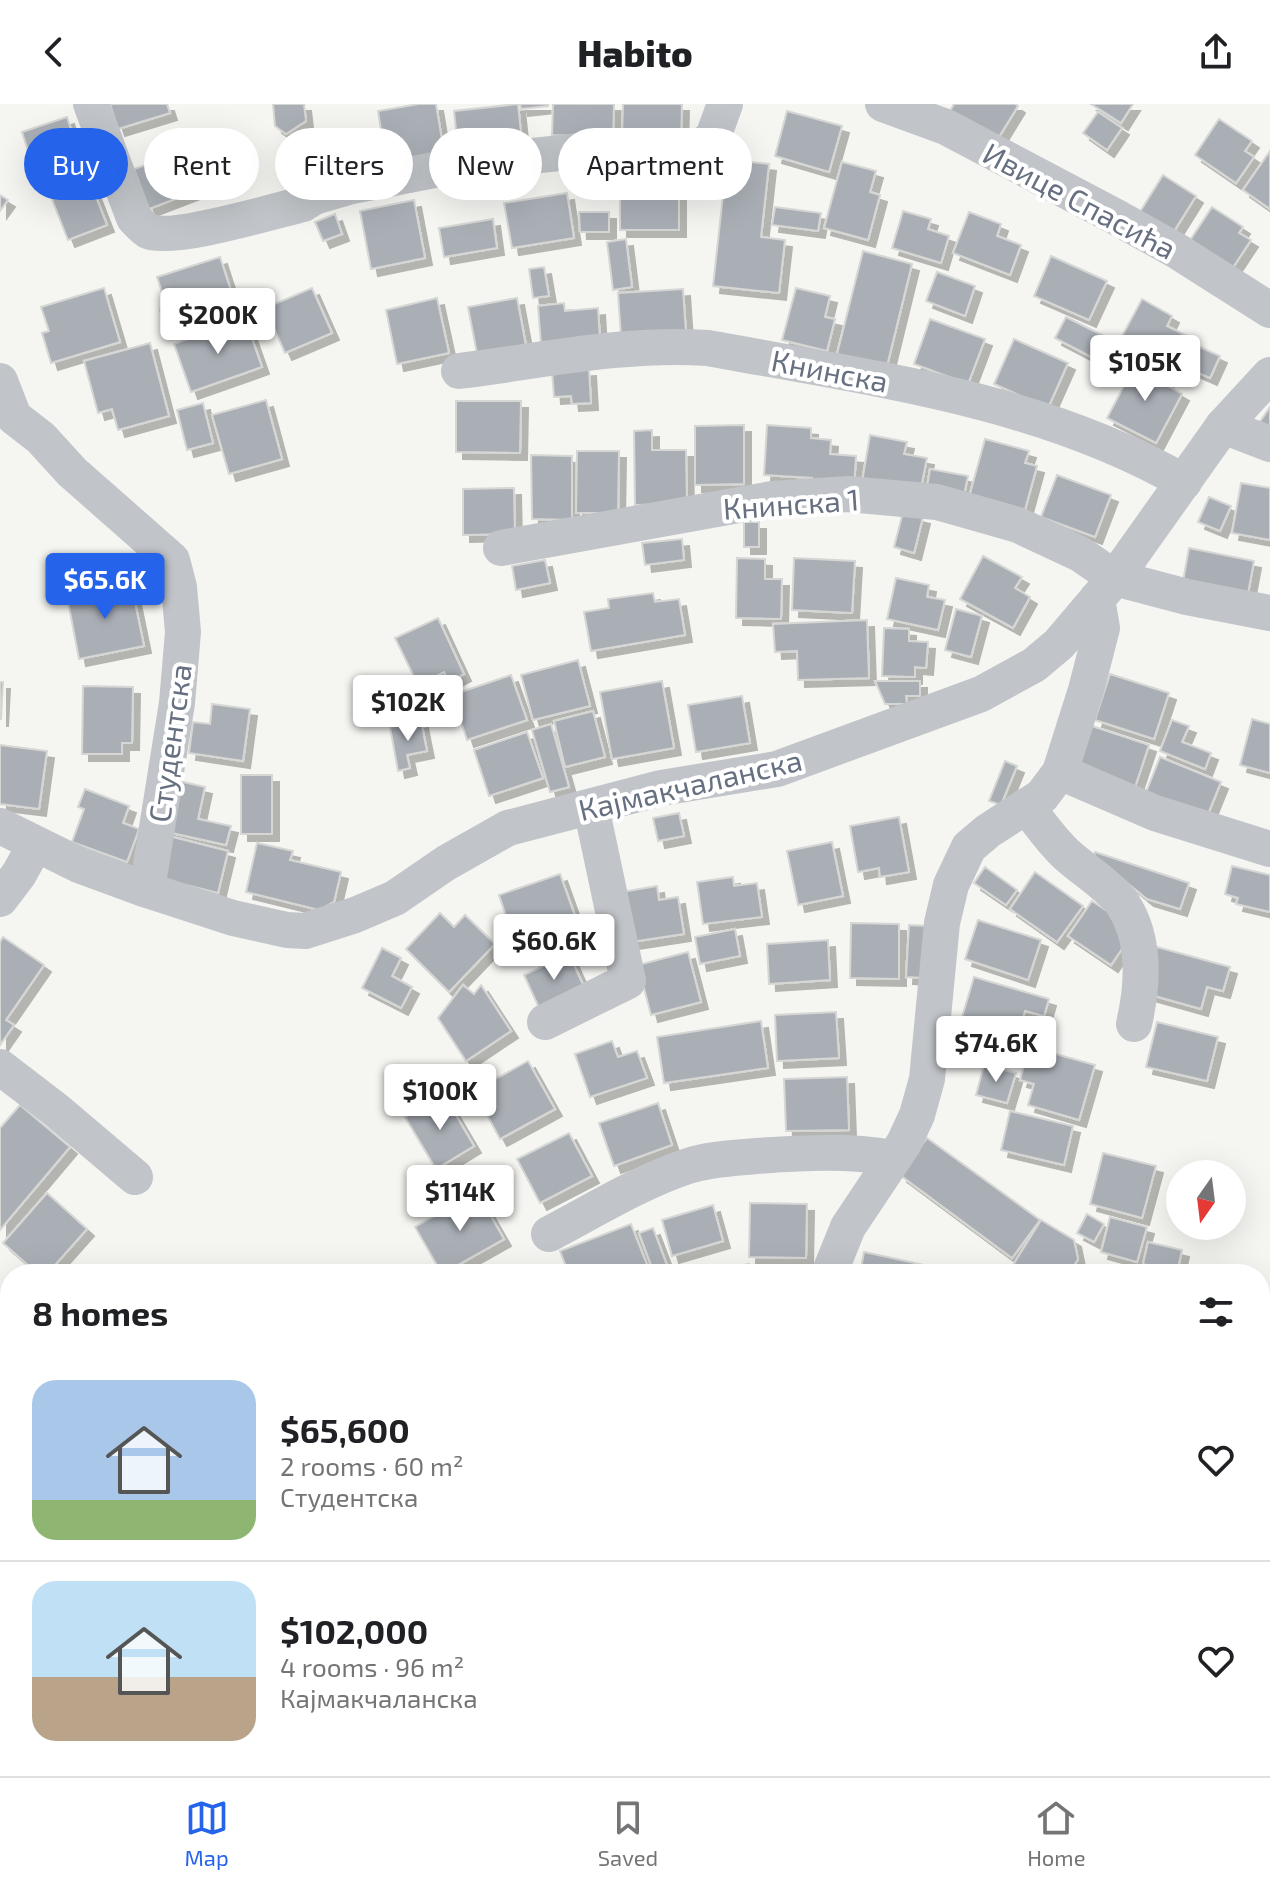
<!DOCTYPE html>
<html lang="en">
<head>
<meta charset="utf-8">
<style>
  body { margin:0; font-family:"Exo 2",sans-serif; background:#f6f6f6; color:#202124; height:100vh; display:flex; flex-direction:column; font-size:30px; white-space:nowrap }
  * { box-sizing:border-box; margin:0 }
  p { font-size:26px; color:#757577 }
  .icon { flex:none; width:44px; height:44px; fill:none; stroke:currentColor; stroke-width:2; stroke-linecap:round; stroke-linejoin:round }
  .map { position:relative; flex:1; overflow:hidden }
  .drawer { position:absolute; left:0px; top:1160px; width:1270px; height:512px; display:flex; flex-direction:column; background:#fff; border-radius:32px 32px 0 0; box-shadow:0 8px 32px #0002 }
  .drawer>* { flex:none }
  .banner { position:absolute; left:24px; top:24px; width:800px; height:72px; display:flex; gap:16px }
  .needle { width:52px; rotate:194deg }
  .fabs { position:absolute; left:1166px; top:1056px; display:grid; gap:16px }
  .fabs a { display:grid; place-items:center; width:80px; height:80px; border-radius:50%; background:#fff; box-shadow:0 8px 32px #0002; font-size:40px }
  .price { position:absolute; translate:-50% -68px; padding:0 18px; border-radius:8px; background:#fff; color:#222; font-size:26px; line-height:52px; filter:drop-shadow(0 2px 4px #0008) }
  .price::after { content:''; position:absolute; left:50%; top:48px; width:24px; height:18px; margin-left:-12px; background:inherit; clip-path:polygon(0 0,100% 0,50% 100%) }
  .price.current { background:#2563eb; color:#fff }
  ul { padding:0; list-style:none }
  li { display:flex; align-items:center; gap:24px; height:200px; padding:0 32px }
  li+li { border-top:2px solid #e0e0e0 }
  li span { display:grid; place-items:center; flex:none; width:224px; height:160px; border-radius:24px; color:#555 }
  li>.icon { margin-inline-start:auto }
  span .icon { width:96px; height:96px; fill:#fffc; stroke-width:1 }
  li b { font-size:34px }
  h2 { display:flex; justify-content:space-between; align-items:center; height:96px; padding:0 32px; font-size:34px }
  .chip { padding:0 28px; border-radius:36px; background:#fff; box-shadow:0 8px 32px #0002; font-size:28px; line-height:72px }
  .chip.current { background:#2563eb; color:#fff }
  header { display:flex; justify-content:space-between; align-items:center; height:104px; padding:0 32px; background:#fff; font-size:36px; font-weight:800 }
  .tab-bar { display:flex; justify-content:space-around; align-items:center; height:112px; border-top:2px solid #e0e0e0; background:#fff; font-size:22px; color:#757577 }
  .tab-bar a { display:grid; justify-items:center; gap:4px }
  .tab-bar .current { color:#2563eb }
  .map>svg:first-child { display:block }
  .building { fill:#aaafb6; stroke:#d6d7d5; stroke-width:2; filter:url(#shadow) }
  .lines { fill:none; stroke-linecap:round; stroke-linejoin:round }
  .minor { stroke:#c1c4c8; stroke-width:36 }
  .labels { text-anchor:middle; dominant-baseline:central; stroke-width:8; stroke-linejoin:round; paint-order:stroke }
  .street-label { font-size:30px; fill:#677081; stroke:#fff }
</style>
</head>
<body>
<header><svg class="icon" aria-label="back" viewBox="0 0 24 24"><path d="M15 5l-7 7 7 7"/></svg>Habito<svg class="icon" aria-label="share" viewBox="0 0 24 24"><path d="M12 15V3M7 8l5-5 5 5M5 13v7h14v-7"/></svg></header>
<div class="map">
<svg width="1270" height="1672" viewBox="0 0 1270 1672">
  <defs>
    <filter id="shadow"><feDropShadow dx="7" dy="7" stdDeviation="0" flood-color="#0004"/></filter>
  </defs>
  <rect width="100%" height="100%" fill="#f5f5f2"/>
  <g class="building">
    <polygon points="110,0 167,0 170,9 118,25"/>
    <polygon points="273,0 304,0 306,17 286,30 275,22"/>
    <polygon points="419,0 436,0 444,48 386,58 378,7"/>
    <polygon points="518,0 523,47 459,54 454,7"/>
    <polygon points="520,0 548,0 548,2 521,5"/>
    <polygon points="553,0 614,0 613,33 552,31"/>
    <polygon points="623,0 682,0 681,36 622,35"/>
    <polygon points="954,0 1015,0 1018,2 997,36 950,7"/>
    <polygon points="1091,0 1133,0 1121,19"/>
    <polygon points="787,7 842,22 829,68 775,52"/>
    <polygon points="1098,8 1122,24 1107,46 1083,29"/>
    <polygon points="67,13 81,57 36,72 22,28"/>
    <polygon points="1219,15 1252,37 1245,47 1254,53 1236,79 1195,51"/>
    <polygon points="1270,47 1270,105 1243,86"/>
    <polygon points="182,48 196,87 149,105 134,65"/>
    <polygon points="727,55 769,60 761,133 785,136 779,189 713,182"/>
    <polygon points="842,58 876,67 870,88 880,91 868,136 824,124"/>
    <polygon points="1163,71 1196,92 1171,132 1138,111"/>
    <rect x="620" y="73" width="59" height="53"/>
    <polygon points="89,75 107,121 68,136 50,90"/>
    <polygon points="567,89 574,134 512,144 504,99"/>
    <polygon points="0,91 8,96 0,107"/>
    <polygon points="414,96 425,154 371,165 360,107"/>
    <polygon points="775,103 821,109 818,127 772,121"/>
    <polygon points="1212,103 1243,123 1239,129 1251,136 1230,168 1187,141"/>
    <polygon points="903,107 931,115 928,125 949,132 941,159 892,144"/>
    <polygon points="579,108 609,108 609,128 580,128"/>
    <polygon points="969,108 1001,120 997,132 1021,141 1010,171 953,149"/>
    <polygon points="335,110 342,130 323,137 315,118"/>
    <polygon points="493,115 497,144 444,153 439,124"/>
    <polygon points="626,135 632,183 613,186 607,138"/>
    <polygon points="863,147 912,160 887,262 837,250"/>
    <polygon points="1051,152 1107,177 1089,216 1034,192"/>
    <polygon points="220,153 236,202 166,225 160,206 167,203 157,173"/>
    <polygon points="544,163 549,192 533,194 529,165"/>
    <polygon points="937,168 975,182 965,212 926,197"/>
    <polygon points="104,184 120,238 51,259 42,229 49,227 41,203"/>
    <polygon points="312,184 332,229 285,249 265,204"/>
    <polygon points="796,184 830,192 825,213 835,215 827,247 782,236"/>
    <polygon points="683,185 686,229 621,232 618,189"/>
    <polygon points="437,194 449,249 397,260 386,206"/>
    <polygon points="517,194 527,247 478,255 468,203"/>
    <polygon points="1142,195 1172,212 1167,222 1187,232 1171,261 1121,234"/>
    <polygon points="564,199 565,207 598,204 600,235 541,240 538,202"/>
    <polygon points="1066,213 1106,233 1095,255 1055,234"/>
    <polygon points="245,215 262,263 191,288 174,240"/>
    <polygon points="930,215 985,235 968,280 914,260"/>
    <polygon points="1014,235 1068,259 1048,304 994,280"/>
    <polygon points="150,239 169,312 118,326 112,305 98,309 84,257"/>
    <polygon points="1195,241 1220,252 1210,274 1185,263"/>
    <polygon points="1137,257 1168,273 1165,280 1182,290 1156,339 1107,314"/>
    <polygon points="589,265 591,299 572,300 571,292 554,293 552,267"/>
    <polygon points="266,296 282,355 229,370 212,311"/>
    <polygon points="456,297 521,297 520,349 456,348"/>
    <polygon points="203,299 213,339 187,346 177,306"/>
    <polygon points="1270,303 1270,329 1255,325"/>
    <polygon points="744,321 744,380 695,381 695,322"/>
    <polygon points="767,321 811,324 811,334 831,336 830,350 856,352 854,384 811,381 812,374 764,371"/>
    <polygon points="652,326 652,346 686,346 687,400 635,401 634,327"/>
    <polygon points="870,331 907,338 904,350 927,354 920,389 862,378"/>
    <polygon points="985,335 1029,347 1025,359 1037,362 1023,413 968,397"/>
    <polygon points="577,347 619,347 618,409 576,409"/>
    <polygon points="531,351 572,352 572,416 532,415"/>
    <polygon points="930,365 968,372 963,396 926,389"/>
    <polygon points="1057,371 1111,391 1095,433 1041,413"/>
    <polygon points="1241,379 1270,384 1270,436 1232,429"/>
    <polygon points="514,384 515,430 463,431 463,385"/>
    <polygon points="1209,393 1231,402 1220,427 1198,418"/>
    <polygon points="903,408 923,413 914,449 894,443"/>
    <rect x="744" y="418" width="15" height="25"/>
    <polygon points="682,435 684,456 645,461 642,439"/>
    <polygon points="1189,444 1254,457 1247,495 1182,483"/>
    <polygon points="983,452 1022,473 1015,484 1030,493 1013,524 960,495"/>
    <polygon points="737,454 765,455 765,475 782,475 781,515 736,514"/>
    <polygon points="794,454 855,457 852,509 792,506"/>
    <polygon points="545,456 550,479 516,486 512,462"/>
    <polygon points="896,474 929,481 927,493 945,496 938,526 887,515"/>
    <polygon points="131,479 144,542 79,555 67,492"/>
    <polygon points="653,489 655,498 679,495 685,531 591,547 584,508 609,504 608,495"/>
    <polygon points="956,505 982,512 971,553 945,546"/>
    <polygon points="438,514 464,570 449,578 444,568 418,581 395,534"/>
    <polygon points="867,516 869,574 798,576 797,547 775,548 773,520"/>
    <polygon points="884,524 909,525 909,537 928,538 926,564 915,563 915,573 882,572"/>
    <polygon points="578,556 590,602 533,616 521,571"/>
    <polygon points="1110,570 1169,589 1154,635 1095,616"/>
    <polygon points="511,571 527,616 467,636 452,591"/>
    <polygon points="662,577 674,644 612,655 600,588"/>
    <polygon points="875,577 920,577 920,592 906,592 907,600 885,600"/>
    <polygon points="0,578 3,578 1,615 0,615"/>
    <polygon points="83,582 133,583 132,639 122,639 122,650 82,650"/>
    <polygon points="742,592 750,639 696,648 688,601"/>
    <polygon points="212,600 250,605 243,657 189,649 193,618 210,620"/>
    <polygon points="593,607 605,653 565,663 554,617"/>
    <polygon points="1252,615 1270,620 1270,669 1240,661"/>
    <polygon points="1172,616 1189,622 1182,638 1211,649 1205,665 1160,647"/>
    <polygon points="421,617 427,647 407,651 410,664 398,667 390,623"/>
    <polygon points="551,620 569,683 550,688 532,626"/>
    <polygon points="1092,622 1149,641 1135,683 1078,663"/>
    <polygon points="527,628 543,674 489,692 474,646"/>
    <polygon points="0,641 47,647 39,705 0,700"/>
    <polygon points="1160,653 1221,678 1206,715 1145,691"/>
    <polygon points="1005,657 1017,662 1001,701 989,697"/>
    <rect x="241" y="671" width="31" height="59"/>
    <polygon points="179,677 205,683 198,715 231,722 226,741 167,728"/>
    <polygon points="85,685 129,702 123,719 139,725 127,758 72,738 84,705 78,703"/>
    <polygon points="679,709 684,732 658,737 653,714"/>
    <polygon points="899,713 909,768 880,773 879,764 858,768 850,722"/>
    <polygon points="169,732 228,747 218,789 158,774"/>
    <polygon points="832,738 843,792 798,801 787,747"/>
    <polygon points="257,739 293,747 290,756 341,768 334,798 319,806 246,788"/>
    <polygon points="1095,748 1189,779 1180,805 1147,795 1094,752"/>
    <polygon points="1232,762 1270,771 1270,808 1236,800 1238,794 1225,790"/>
    <polygon points="985,763 1017,786 1006,801 974,779"/>
    <polygon points="1035,768 1083,802 1057,838 1010,805"/>
    <polygon points="560,770 575,812 513,833 499,791"/>
    <polygon points="733,773 734,782 757,779 762,813 703,820 697,778"/>
    <polygon points="657,782 659,796 678,793 684,830 631,838 622,788"/>
    <polygon points="1092,797 1110,809 1124,842 1111,861 1068,832"/>
    <polygon points="440,809 454,823 465,811 495,840 449,888 406,845"/>
    <polygon points="978,816 1041,836 1028,876 965,855"/>
    <polygon points="851,819 899,820 899,875 850,874"/>
    <polygon points="909,821 928,822 925,874 906,873"/>
    <polygon points="735,825 740,852 700,860 695,833"/>
    <polygon points="3,833 44,861 6,916 14,921 0,941 0,838"/>
    <polygon points="828,836 830,876 769,880 767,840"/>
    <polygon points="1157,843 1230,863 1223,887 1207,883 1201,905 1144,889"/>
    <polygon points="382,844 401,854 392,872 412,883 401,904 362,884"/>
    <polygon points="688,848 701,898 651,911 638,861"/>
    <polygon points="569,850 585,885 540,906 524,871"/>
    <polygon points="974,873 1049,895 1044,912 1025,907 1017,933 990,925 988,931 959,923"/>
    <polygon points="463,881 474,890 481,881 511,927 466,957 438,914"/>
    <polygon points="836,908 839,954 777,957 775,911"/>
    <polygon points="761,917 768,964 664,979 657,933"/>
    <polygon points="1157,918 1218,933 1207,977 1146,963"/>
    <polygon points="612,937 618,953 637,947 647,974 590,993 575,950"/>
    <polygon points="1045,947 1095,961 1079,1016 1028,1001 1034,980 1020,976 1025,959 1040,963"/>
    <polygon points="528,957 555,1005 500,1035 474,987"/>
    <polygon points="984,961 1016,969 1007,999 976,991"/>
    <polygon points="847,973 849,1026 786,1027 784,975"/>
    <polygon points="444,991 474,1042 436,1065 405,1013"/>
    <polygon points="658,999 672,1041 614,1062 599,1019"/>
    <polygon points="20,1001 70,1043 0,1126 0,1024"/>
    <polygon points="1010,1007 1073,1022 1064,1061 1001,1046"/>
    <polygon points="569,1029 592,1072 540,1099 517,1055"/>
    <polygon points="927,1034 1040,1116 1012,1154 900,1071"/>
    <polygon points="1103,1049 1156,1062 1142,1114 1090,1100"/>
    <polygon points="477,1088 504,1135 442,1170 415,1123"/>
    <polygon points="47,1089 87,1125 47,1170 38,1170 3,1139"/>
    <polygon points="750,1099 807,1100 806,1154 749,1153"/>
    <polygon points="713,1101 723,1137 672,1152 662,1116"/>
    <polygon points="1087,1110 1104,1120 1094,1138 1077,1129"/>
    <polygon points="1110,1113 1147,1123 1137,1158 1101,1148"/>
    <polygon points="1041,1116 1074,1136 1078,1155 1069,1170 1016,1170 1010,1166"/>
    <polygon points="631,1120 647,1161 623,1170 569,1170 560,1147"/>
    <polygon points="653,1124 668,1164 654,1169 639,1129"/>
    <polygon points="1148,1138 1182,1146 1177,1169 1143,1160"/>
    <polygon points="864,1148 924,1161 922,1170 860,1170"/>
    <polygon points="749,1160 751,1170 708,1170 708,1169"/>
    <polygon points="753,1662 828,1662 829,1671 755,1672"/>
  </g>
  <g class="lines">
    <g class="minor">
      <path d="M91 0 134 114C138 118 143 124 148 127 171 138 274 107 303 100L314 93 352 82 475 58 598 45 702 42 713 33 725 0"/>
      <polyline points="883,0 946,23 1116,113 1177,147 1270,206"/>
      <path d="M459 267C541 257 626 238 708 244 870 274 1040 295 1184 378"/>
      <polyline points="0,277 14,313 41,334 72,368 172,456 179,483 183,528 177,599 147,786"/>
      <polyline points="1223,322 1270,340"/>
      <polyline points="501,444 772,395 848,390 937,398 1018,421 1080,450 1115,474 1187,493 1270,509"/>
      <polyline points="1060,668 1155,709 1270,745"/>
      <path d="M1026 702C1039 718 1051 736 1066 750 1081 764 1112 784 1122 799 1146 834 1143 881 1134 920"/>
      <polyline points="0,722 79,761 147,786 233,814 287,826 305,827 355,811 395,794 446,759 508,724 661,684 777,665 981,590 1034,561 1059,540 1115,474 1223,322 1270,271"/>
      <polyline points="0,795 19,770 35,741"/>
      <polyline points="545,918 628,877 591,703"/>
      <polyline points="0,963 56,1006 135,1073"/>
      <path d="M549 1130C595 1106 640 1078 688 1062 709 1055 734 1054 756 1052 801 1049 847 1046 892 1054"/>
      <polyline points="829,1170 848,1123 904,1039 917,1011 927,975 942,819 951,781 969,743 988,727 1042,692 1060,668 1086,586 1102,524 1097,495"/>
      <polyline points="841,1672 842,1662"/>
    </g>
  </g>
  <g class="labels">
    <g class="street-label">
      <text transform="translate(1080 96) rotate(28)">Ивице Спасића</text>
      <text transform="translate(830 266) rotate(11)">Книнска</text>
      <text transform="translate(791 399) rotate(-4)">Книнска 1</text>
      <text transform="translate(169 639) rotate(-82)">Студентска</text>
      <text transform="translate(690 680) rotate(-13)">Кајмакчаланска</text>
    </g>
  </g>
</svg>
<div class="fabs">
<a><svg class="needle" viewBox="-14 -14 28 28"><path d="M0-13l5 13h-10z" fill="#e53935"/><path d="M0 13l5-13h-10z" fill="#757577"/></svg></a>
</div>
<b class="price" style="left:218px;top:252px">$200K</b>
<b class="price" style="left:1145px;top:299px">$105K</b>
<b class="price current" style="left:105px;top:517px">$65.6K</b>
<b class="price" style="left:408px;top:639px">$102K</b>
<b class="price" style="left:554px;top:878px">$60.6K</b>
<b class="price" style="left:996px;top:980px">$74.6K</b>
<b class="price" style="left:440px;top:1028px">$100K</b>
<b class="price" style="left:460px;top:1129px">$114K</b>
<div class="banner">
<a class="chip current">Buy</a>
<a class="chip">Rent</a>
<a class="chip">Filters</a>
<a class="chip">New</a>
<a class="chip">Apartment</a>
</div>
<section class="drawer">
<h2>8 homes<svg class="icon" aria-label="filters" viewBox="0 0 24 24"><path d="M4 7h16M4 17h16"/><circle cx="9" cy="7" r="2"/><circle cx="15" cy="17" r="2"/></svg></h2>
<ul>
<li><span style="background:linear-gradient(#a9c7e8 75%,#8fb573 0)"><svg class="icon" aria-label="home" viewBox="0 0 24 24"><path d="M3 11l9-7 9 7M6 9v11h12V9"/></svg></span><div><b>$65,600</b><p>2 rooms · 60 m²</p><p>Студентска</p></div><svg class="icon" aria-label="heart" viewBox="0 0 24 24"><path d="M12 20l-8-8c-3-5 5-10 8-4 3-6 11-1 8 4z"/></svg></li>
<li><span style="background:linear-gradient(#bfe0f5 60%,#b9a48a 0)"><svg class="icon" aria-label="home" viewBox="0 0 24 24"><path d="M3 11l9-7 9 7M6 9v11h12V9"/></svg></span><div><b>$102,000</b><p>4 rooms · 96 m²</p><p>Кајмакчаланска</p></div><svg class="icon" aria-label="heart" viewBox="0 0 24 24"><path d="M12 20l-8-8c-3-5 5-10 8-4 3-6 11-1 8 4z"/></svg></li>
</ul>
</section>
</div>
<nav class="tab-bar">
<a class="current"><svg class="icon" aria-label="map" viewBox="0 0 24 24"><path d="M3 6l6-2 6 2 6-2v14l-6 2-6-2-6 2zM9 4v14M15 6v14"/></svg>Map</a>
<a><svg class="icon" aria-label="saved" viewBox="0 0 24 24"><path d="M7 4h10v16l-5-4-5 4z"/></svg>Saved</a>
<a><svg class="icon" aria-label="home" viewBox="0 0 24 24"><path d="M3 11l9-7 9 7M6 9v11h12V9"/></svg>Home</a>
</nav>
</body>
</html>
